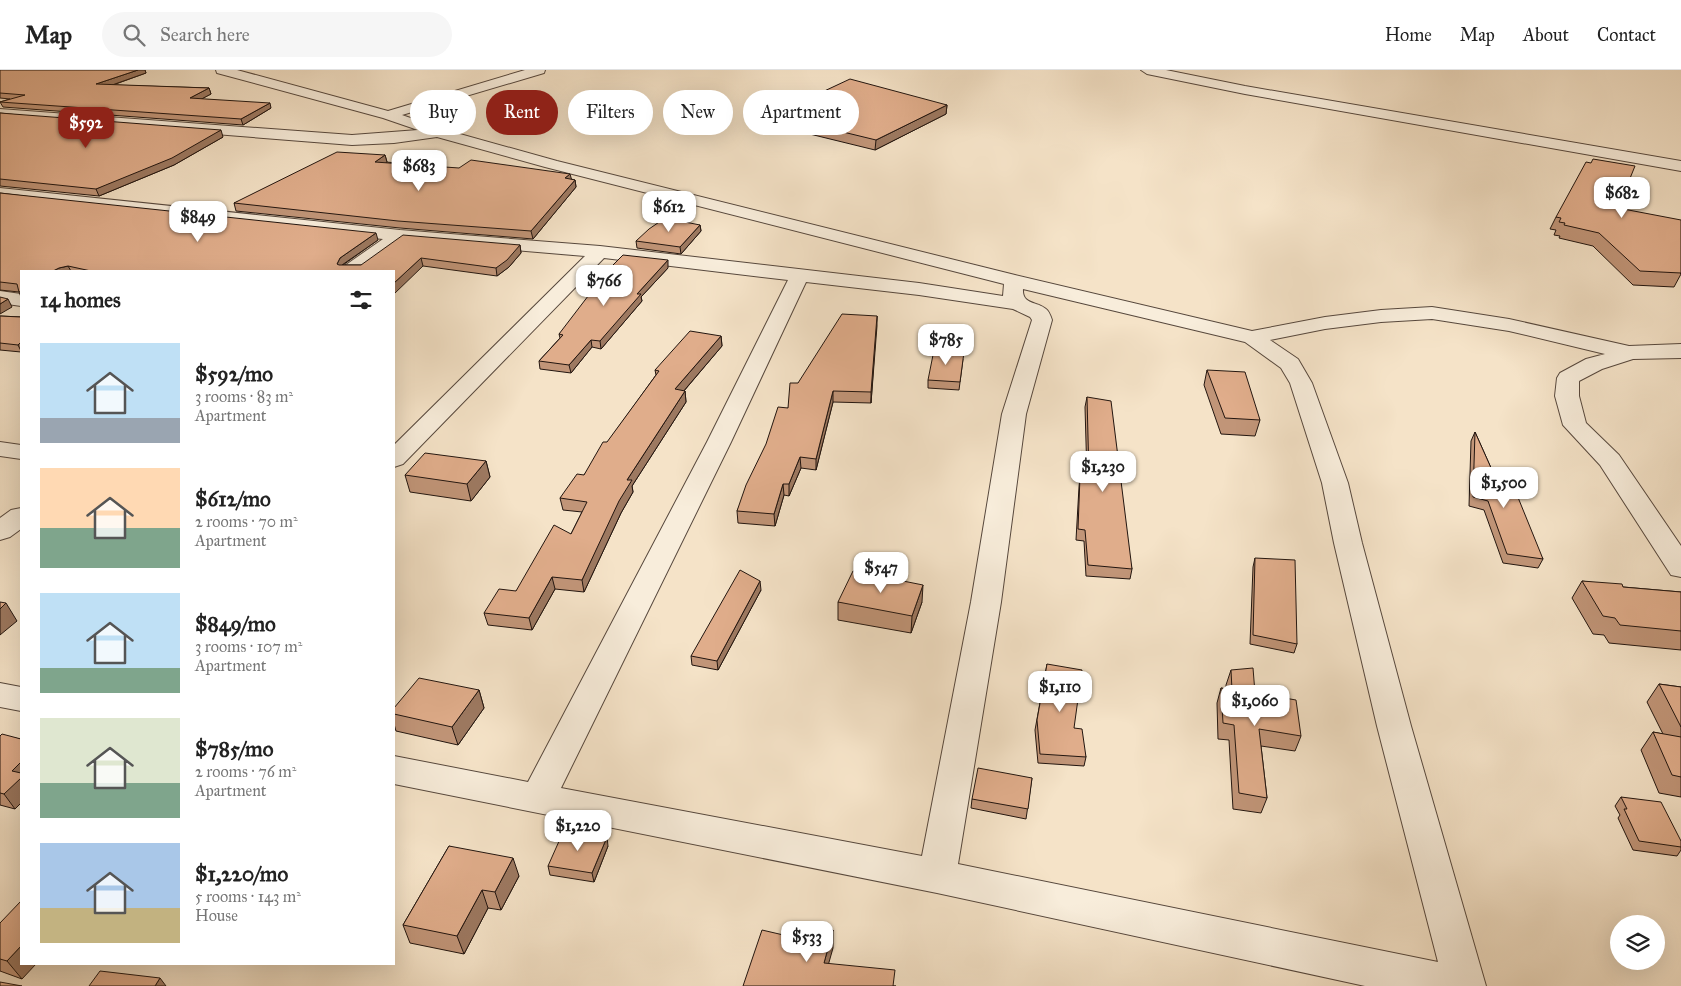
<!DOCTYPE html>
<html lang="en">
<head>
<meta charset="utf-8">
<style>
  body { margin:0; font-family:"IM FELL Great Primer",serif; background:#f6f6f6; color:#222; height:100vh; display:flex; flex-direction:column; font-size:19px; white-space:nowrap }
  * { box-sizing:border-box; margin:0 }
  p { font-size:16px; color:#767676 }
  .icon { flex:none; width:28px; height:28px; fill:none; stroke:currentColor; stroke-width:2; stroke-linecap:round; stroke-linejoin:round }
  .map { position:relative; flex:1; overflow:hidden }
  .side { position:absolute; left:20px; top:200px; width:375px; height:695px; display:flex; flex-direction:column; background:#fff; border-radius:0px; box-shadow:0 5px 20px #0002 }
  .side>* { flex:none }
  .hud { position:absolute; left:410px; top:20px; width:475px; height:45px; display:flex; gap:10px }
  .buttons { position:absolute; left:1610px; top:845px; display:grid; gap:10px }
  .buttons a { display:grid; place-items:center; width:55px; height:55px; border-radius:50%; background:#fff; box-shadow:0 5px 20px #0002; font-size:25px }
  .price { position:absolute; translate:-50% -42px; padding:0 11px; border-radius:10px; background:#fff; color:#222; font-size:16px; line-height:32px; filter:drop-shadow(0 1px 2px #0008) }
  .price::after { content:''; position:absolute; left:50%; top:30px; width:15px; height:11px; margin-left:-8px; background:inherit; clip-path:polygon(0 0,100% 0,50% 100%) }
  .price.active { background:#8f2418; color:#fff }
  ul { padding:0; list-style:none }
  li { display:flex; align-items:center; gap:15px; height:125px; padding:0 20px }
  li span { display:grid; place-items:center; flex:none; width:140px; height:100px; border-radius:0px; color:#555 }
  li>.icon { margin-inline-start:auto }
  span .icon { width:60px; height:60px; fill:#fffc; stroke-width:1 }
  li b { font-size:21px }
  h2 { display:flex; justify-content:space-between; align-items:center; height:60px; padding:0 20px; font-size:21px }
  .tag { padding:0 18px; border-radius:22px; background:#fff; box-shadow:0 5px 20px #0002; font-size:18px; line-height:45px }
  .tag.active { background:#8f2418; color:#fff }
  header { display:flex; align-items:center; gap:30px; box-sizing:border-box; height:70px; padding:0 25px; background:#fff; border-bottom:1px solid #e0e0e0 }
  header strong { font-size:24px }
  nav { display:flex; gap:28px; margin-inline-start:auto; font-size:18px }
  .search { width:350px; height:45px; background:#f6f6f6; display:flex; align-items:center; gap:12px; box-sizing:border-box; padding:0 18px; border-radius:28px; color:#767676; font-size:19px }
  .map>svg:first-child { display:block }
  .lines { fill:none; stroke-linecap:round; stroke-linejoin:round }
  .minor-casing { stroke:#57483d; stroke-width:2 }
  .minor { fill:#f8eddb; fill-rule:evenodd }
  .wall { fill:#c19578; stroke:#22150f }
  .shaded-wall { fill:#9d7961; stroke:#22150f }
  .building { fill:#e0ad8b; stroke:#22150f }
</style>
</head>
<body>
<header>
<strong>Map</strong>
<div class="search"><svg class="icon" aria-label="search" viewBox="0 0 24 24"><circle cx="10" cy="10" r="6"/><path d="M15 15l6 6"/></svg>Search here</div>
<nav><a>Home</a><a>Map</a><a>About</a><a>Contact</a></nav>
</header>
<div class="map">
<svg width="1681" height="916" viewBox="0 0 1681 916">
  <rect width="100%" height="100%" fill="#f5e3c8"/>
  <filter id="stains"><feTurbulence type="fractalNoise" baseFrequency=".004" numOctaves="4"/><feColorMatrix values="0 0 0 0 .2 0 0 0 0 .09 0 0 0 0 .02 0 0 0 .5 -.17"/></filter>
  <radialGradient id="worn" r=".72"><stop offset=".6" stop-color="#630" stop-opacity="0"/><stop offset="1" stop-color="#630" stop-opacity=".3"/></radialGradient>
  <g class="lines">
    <defs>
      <g id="minor">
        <path d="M216 0H237L388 41 525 0H545L544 3 402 45 442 59 557 91 1015 205 1252 261 1325 247 1381 240 1432 237 1509 249 1629 276 1681 274V288L1633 289 1602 299 1579 311V326L1586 353 1619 385 1681 476V507L1671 505 1600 395 1563 355 1555 326 1557 308 1560 303 1586 289 1605 284 1509 261 1432 249 1381 252 1325 259 1270 270 1298 289 1312 313 1348 413 1362 473 1411 656 1486 916H1365L937 823 394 714V686L528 712 707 372 788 210 604 188 403 394 394 397V375L585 186 404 171 362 201H341L343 197 383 169 0 128V118L400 160 600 176 919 213 1003 226 1004 214 545 97 437 67 394 73 352 75 0 47V39L352 65 418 60 383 48 217 3ZM806 212 919 225 1013 239 1030 247 1032 250 1002 344 971 532 922 786 561 718 731 372ZM1023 219 1245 272 1281 298 1290 313 1322 413 1334 473 1377 656 1438 892 958 794 1001 532 1026 344 1052 250C1051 247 1049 241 1046 239 1037 231 1022 235 1023 219Z"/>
        <polygon points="1141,0 1166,0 1245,16 1681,91 1681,101 1245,24 1147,4"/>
        <polygon points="0,221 21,224 21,236 0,233"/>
        <polygon points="0,372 21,375 21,389 0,386"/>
        <polygon points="21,438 21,459 10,467 0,470 0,448 11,440"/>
        <polygon points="0,613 21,617 21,641 0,637"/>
      </g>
    </defs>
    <use href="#minor" class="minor-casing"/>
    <use href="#minor" class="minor"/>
  </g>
  <g class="wall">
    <polygon points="0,0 145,0 146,3 113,15 209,18 211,24 201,29 271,38 243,55 3,37 0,32 10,29 0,28"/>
    <polygon points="947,35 946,44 875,80 773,55 773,45"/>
    <polygon points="0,43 223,67 174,95 99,126 0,116"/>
    <polygon points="385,85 387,92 386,92 571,109 575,110 576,117 533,169 400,158 236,141 234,133"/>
    <polygon points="0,123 378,170 343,195 361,195 520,175 521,183 509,197 497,206 423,196 394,201 21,201 21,227 19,222 0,220"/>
    <polygon points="1618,138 1681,204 1674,217 1633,215 1593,176 1559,168 1560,166 1554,165 1556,160 1550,159 1556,147"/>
    <polygon points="700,155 701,161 681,184 637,178 636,171"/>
    <polygon points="668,198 641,227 642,231 601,279 592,277 571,303 540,299 539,291 560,268 559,264"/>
    <polygon points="0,246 21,247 21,282 0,280"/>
    <polygon points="877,246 871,333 833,332 816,400 801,398 789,426 784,425 775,456 738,453 737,441 788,338 798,313"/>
    <polygon points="721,266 722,276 684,321 685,321 686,332 632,416 633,422 621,443 584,522 555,519 532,560 488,555 484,543 516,521 571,464 582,442 563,440 560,428 584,405 656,305 655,300"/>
    <polygon points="963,289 959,320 928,318 928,310"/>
    <polygon points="1207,300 1260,350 1255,366 1221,364 1204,315"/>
    <polygon points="1087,327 1132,499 1130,509 1086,506 1084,471 1076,470 1079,417 1080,406 1087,407 1085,337"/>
    <polygon points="1475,362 1500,418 1543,489 1538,498 1503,493 1484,440 1469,436 1471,371"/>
    <polygon points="486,391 490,407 471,431 410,422 405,405"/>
    <polygon points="1255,488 1297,574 1294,583 1250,574 1253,497"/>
    <polygon points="1582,511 1623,517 1681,522 1681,580 1609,573 1604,565 1593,564 1572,528"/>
    <polygon points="761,520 718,600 692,595 691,586"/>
    <polygon points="838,532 922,532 911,563 838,550"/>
    <polygon points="1047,594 1086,687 1084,696 1038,693 1035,660"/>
    <polygon points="1231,600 1301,666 1295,681 1261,676 1267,728 1261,743 1233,739 1229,670 1218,669 1217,633 1221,618 1226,619 1226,615"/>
    <polygon points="1659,614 1681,617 1681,727 1659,723 1641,680 1653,662 1663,664 1647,632"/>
    <polygon points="479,620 484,638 458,675 396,661 394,654 394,638"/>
    <polygon points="0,666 21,669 21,733 15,739 0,735"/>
    <polygon points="1032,708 1026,749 971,738 972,729"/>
    <polygon points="1621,727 1681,771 1681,780 1677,786 1633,780 1618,748 1620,745 1615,736"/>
    <polygon points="449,776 519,806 501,840 488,838 464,884 410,873 403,855"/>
    <polygon points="608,776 594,812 550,805 548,796"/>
    <polygon points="0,853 22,909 0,901"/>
  </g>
  <g class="shaded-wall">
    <polygon points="138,0 145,0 146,3 98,20 96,14"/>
    <polygon points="209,18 211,24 192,34 190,28"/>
    <polygon points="270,33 271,38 243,55 241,49"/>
    <polygon points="947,35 946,44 875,80 876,70"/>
    <polygon points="221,60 223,67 174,95 99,126 96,119"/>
    <polygon points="385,85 387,92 377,99 375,92"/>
    <polygon points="570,104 572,111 565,108"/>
    <polygon points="575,110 576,117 533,169 531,161"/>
    <polygon points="700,155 701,161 681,184 680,177"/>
    <polygon points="376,163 378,170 342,195 339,201 337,194 340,188"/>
    <polygon points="520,175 521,183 509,197 497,206 496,198"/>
    <polygon points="421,188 423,196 394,224 394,213"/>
    <polygon points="668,190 668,198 641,227 642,231 601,279 600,271 637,224"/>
    <polygon points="68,196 71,201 53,201 59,198"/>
    <polygon points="8,229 12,237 0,244 0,234"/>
    <polygon points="877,246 877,256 871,333 871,322"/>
    <polygon points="721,266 722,276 676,330 675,319"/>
    <polygon points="591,270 592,277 571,303 569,295"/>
    <polygon points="21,272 21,281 18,275"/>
    <polygon points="685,321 686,332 632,416 633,422 621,443 584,522 582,510 627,410"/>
    <polygon points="833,321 833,332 816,400 816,389"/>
    <polygon points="800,387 801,398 789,426 789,414"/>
    <polygon points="486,391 490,407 471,431 467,414"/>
    <polygon points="783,414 784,425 775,456 774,444"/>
    <polygon points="552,507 555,519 532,560 529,548"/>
    <polygon points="760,511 761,520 718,600 717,591"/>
    <polygon points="923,515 922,532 911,563 912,546"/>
    <polygon points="6,533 17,551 0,565 0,539"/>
    <polygon points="479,620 484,638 458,675 452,657"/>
    <polygon points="21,692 21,733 15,739 4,724 12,701"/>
    <polygon points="607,767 608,776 594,812 592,803"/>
    <polygon points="513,788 519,806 501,840 495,822"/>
    <polygon points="482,820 488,838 464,884 457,866"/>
    <polygon points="833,860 833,878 824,910 824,893"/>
    <polygon points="21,876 21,894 36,894 22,909 7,891"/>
    <polygon points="160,908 166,916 155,916"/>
  </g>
  <g class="building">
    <polygon points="0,0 138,0 96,14 209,18 190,28 270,33 241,49 0,32 25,25 0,23"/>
    <polygon points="850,9 947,35 876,70 773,45"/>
    <polygon points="0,43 221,60 172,88 96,119 0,109"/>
    <polygon points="337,82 385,85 375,92 459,98 471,90 570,104 565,108 575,110 531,161 398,151 234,133"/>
    <polygon points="1593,89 1635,96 1618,138 1681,150 1681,203 1640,201 1599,163 1564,155 1565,153 1559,152 1561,148 1556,147 1586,92 1591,93"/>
    <polygon points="0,123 376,163 340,188 337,194 339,195 361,195 403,165 520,175 507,190 496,198 421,188 394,213 394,201 91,201 68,196 59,198 53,201 21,201 21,221 19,222 17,214 0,212"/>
    <polygon points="665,148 700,155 680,177 636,171 649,159"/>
    <polygon points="623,185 668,190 637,224 641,224 600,271 591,270 569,295 539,291 563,265 559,264 608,200"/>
    <polygon points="0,227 8,229 0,234"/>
    <polygon points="842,244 877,246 871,322 833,321 816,389 800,387 789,414 783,414 774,444 737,441 746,415 766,374 778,337 788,338 790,313 798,313"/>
    <polygon points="0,246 21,247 21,272 18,275 0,273"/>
    <polygon points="690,261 721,266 675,319 685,321 627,410 632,410 619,431 582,510 552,507 529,548 484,543 499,519 516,521 554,455 571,464 587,432 560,428 577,404 584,405 603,372 607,372 659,301 655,300"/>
    <polygon points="934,280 964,282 960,312 928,310"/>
    <polygon points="1207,300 1245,302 1260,350 1225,348"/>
    <polygon points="1087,327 1111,331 1132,499 1088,495 1085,460 1078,459 1080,406 1089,407"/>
    <polygon points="1475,362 1500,418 1515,420 1543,489 1507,484 1488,431 1473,427"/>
    <polygon points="425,383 486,391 467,414 405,405"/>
    <polygon points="1255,488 1295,490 1297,574 1253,565"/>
    <polygon points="740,500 760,511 717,591 691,586"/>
    <polygon points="853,501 923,515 912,546 838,532"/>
    <polygon points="1582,511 1622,514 1623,517 1681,522 1681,561 1620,555 1615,548 1603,546"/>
    <polygon points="0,532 6,533 0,539"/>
    <polygon points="1047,594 1082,600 1074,658 1082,659 1086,687 1040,684 1037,650"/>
    <polygon points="1253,598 1255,623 1296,630 1301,666 1259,659 1267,728 1239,723 1234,655 1223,653 1221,618 1232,620 1231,600"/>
    <polygon points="419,608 479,620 452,657 394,644 394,638"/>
    <polygon points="1659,614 1681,617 1681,657"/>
    <polygon points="1653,662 1681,667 1681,707 1672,705"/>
    <polygon points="2,664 21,669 21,692 12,701 21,703 21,708 4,724 0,723 0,666"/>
    <polygon points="978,698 1032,708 1028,739 972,729"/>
    <polygon points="1621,727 1661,732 1681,771 1681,777 1639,771 1624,739 1627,739"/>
    <polygon points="564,760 607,767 592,803 548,796"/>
    <polygon points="449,776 513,788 495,822 482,820 457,866 403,855"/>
    <polygon points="21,831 21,876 7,891 0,889 0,853"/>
    <polygon points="796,852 833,860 824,893 895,900 893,916 896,916 743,916 762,860 792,867"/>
    <polygon points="100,901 160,908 155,916 89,916"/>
    <polygon points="0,912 22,916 0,916"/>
  </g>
  <rect width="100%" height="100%" filter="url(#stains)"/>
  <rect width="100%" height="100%" fill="url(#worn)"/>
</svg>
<div class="buttons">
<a><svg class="icon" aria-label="layers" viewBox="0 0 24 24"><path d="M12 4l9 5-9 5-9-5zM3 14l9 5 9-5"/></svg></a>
</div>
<b class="price active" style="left:86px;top:79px">$592</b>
<b class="price" style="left:419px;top:122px">$683</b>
<b class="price" style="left:1622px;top:149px">$682</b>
<b class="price" style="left:669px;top:163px">$612</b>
<b class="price" style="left:198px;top:173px">$849</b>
<b class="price" style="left:604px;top:237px">$766</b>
<b class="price" style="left:946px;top:296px">$785</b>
<b class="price" style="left:1103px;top:423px">$1,230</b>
<b class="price" style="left:1504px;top:439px">$1,500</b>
<b class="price" style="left:881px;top:524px">$547</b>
<b class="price" style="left:1060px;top:643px">$1,110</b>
<b class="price" style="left:1255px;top:657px">$1,060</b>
<b class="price" style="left:578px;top:782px">$1,220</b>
<b class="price" style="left:807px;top:893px">$533</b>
<div class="hud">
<a class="tag">Buy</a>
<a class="tag active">Rent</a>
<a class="tag">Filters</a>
<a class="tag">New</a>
<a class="tag">Apartment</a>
</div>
<section class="side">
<h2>14 homes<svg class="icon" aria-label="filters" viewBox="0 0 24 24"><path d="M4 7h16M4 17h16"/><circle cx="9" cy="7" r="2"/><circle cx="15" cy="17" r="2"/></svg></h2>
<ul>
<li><span style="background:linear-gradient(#bfe0f5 75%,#9aa5b1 0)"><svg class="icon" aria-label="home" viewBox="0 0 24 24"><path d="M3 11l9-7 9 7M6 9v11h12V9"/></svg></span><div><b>$592/mo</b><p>3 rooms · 83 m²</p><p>Apartment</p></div></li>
<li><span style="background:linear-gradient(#ffd9b3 60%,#7fa58c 0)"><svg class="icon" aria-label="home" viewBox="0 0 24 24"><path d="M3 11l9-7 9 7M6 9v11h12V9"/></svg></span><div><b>$612/mo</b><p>2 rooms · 70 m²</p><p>Apartment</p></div></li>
<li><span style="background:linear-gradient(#bfe0f5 75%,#7fa58c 0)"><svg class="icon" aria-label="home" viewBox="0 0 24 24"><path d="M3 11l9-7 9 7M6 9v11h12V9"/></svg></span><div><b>$849/mo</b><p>3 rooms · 107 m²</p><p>Apartment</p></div></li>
<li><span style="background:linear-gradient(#dfe7d0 65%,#7fa58c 0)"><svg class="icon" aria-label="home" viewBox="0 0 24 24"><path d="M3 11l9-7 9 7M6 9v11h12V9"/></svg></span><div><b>$785/mo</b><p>2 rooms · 76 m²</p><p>Apartment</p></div></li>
<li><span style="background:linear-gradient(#a9c7e8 65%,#c2b280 0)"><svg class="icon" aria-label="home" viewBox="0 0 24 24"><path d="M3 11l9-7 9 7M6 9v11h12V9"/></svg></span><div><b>$1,220/mo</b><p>5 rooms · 143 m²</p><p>House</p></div></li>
</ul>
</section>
</div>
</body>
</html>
